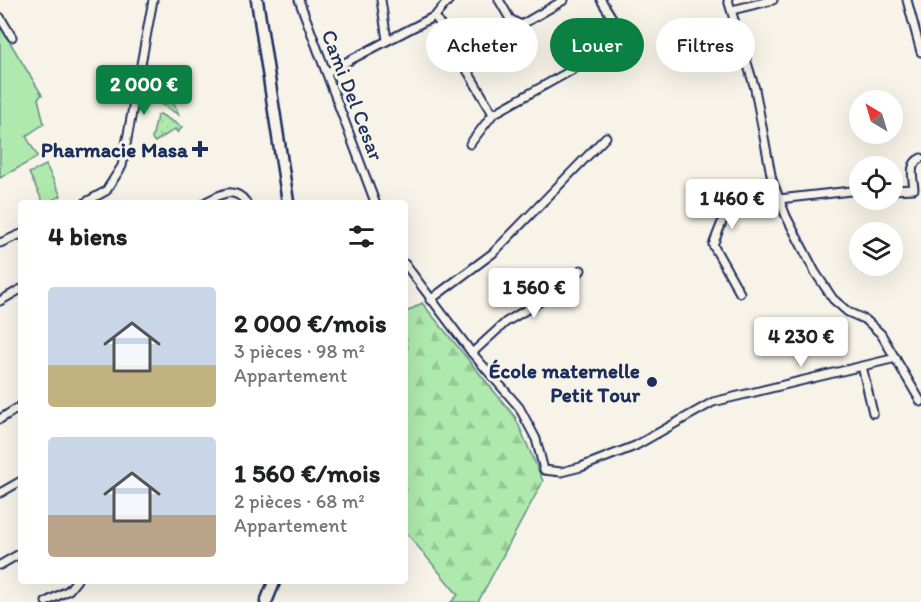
<!DOCTYPE html>
<html lang="fr">
<head>
<meta charset="utf-8">
<style>
  body { margin:0; font-family:Itim,sans-serif; background:#f6f6f6; color:#202124; height:100vh; display:flex; flex-direction:column; font-size:22px; white-space:nowrap }
  * { box-sizing:border-box; margin:0 }
  p { font-size:20px; color:#757577 }
  .icon { flex:none; width:33px; height:33px; fill:none; stroke:currentColor; stroke-width:2; stroke-linecap:round; stroke-linejoin:round }
  .map { position:relative; flex:1; overflow:hidden }
  .side { position:absolute; left:18px; top:200px; width:390px; height:384px; display:flex; flex-direction:column; background:#fff; border-radius:6px; box-shadow:0 6px 24px #0002 }
  .side>* { flex:none }
  .hud { position:absolute; left:426px; top:18px; width:405px; height:54px; display:flex; gap:12px }
  .needle { width:39px; rotate:322deg }
  .fabs { position:absolute; left:849px; top:90px; display:grid; gap:12px }
  .fabs a { display:grid; place-items:center; width:54px; height:54px; border-radius:50%; background:#fff; box-shadow:0 6px 24px #0002; font-size:30px }
  .price { position:absolute; translate:-50% -51px; padding:0 14px; border-radius:6px; background:#fff; color:#222; font-size:20px; line-height:39px; filter:drop-shadow(0 2px 3px #0008) }
  .price::after { content:''; position:absolute; left:50%; top:36px; width:18px; height:14px; margin-left:-9px; background:inherit; clip-path:polygon(0 0,100% 0,50% 100%) }
  .price.current { background:#0b8043; color:#fff }
  ul { padding:0; list-style:none }
  li { display:flex; align-items:center; gap:18px; height:150px; padding:0 30px }
  li span { display:grid; place-items:center; flex:none; width:168px; height:120px; border-radius:6px; color:#555 }
  li>.icon { margin-inline-start:auto }
  span .icon { width:72px; height:72px; fill:#fffc; stroke-width:1 }
  li b { font-size:26px }
  h2 { display:flex; justify-content:space-between; align-items:center; height:72px; padding:0 30px; font-size:26px }
  .chip { padding:0 21px; border-radius:27px; background:#fff; box-shadow:0 6px 24px #0002; font-size:21px; line-height:54px }
  .chip.current { background:#0b8043; color:#fff }
  .map>svg:first-child { display:block }
  .grass { fill:url(#grass-dots); stroke:#658c86; stroke-width:1.5 }
  .forest { fill:url(#forest-firs); stroke:#658c86; stroke-width:1.5 }
  .park { fill:#afe9ad; stroke:#658c86; stroke-width:1.5 }
  .lines { fill:none; stroke-linecap:round; stroke-linejoin:round }
  .minor-casing { stroke:#1b2f5e; stroke-width:11 }
  .secondary-casing { stroke:#1b2f5e; stroke-width:15 }
  .minor { stroke:#f7f3e8; stroke-width:7 }
  .secondary { stroke:#f7f3e8; stroke-width:10 }
  .poi-dot { fill:#1b2f5e; stroke:#f7f3e8; stroke-width:2 }
  .labels { text-anchor:middle; dominant-baseline:central; stroke-width:6; stroke-linejoin:round; paint-order:stroke }
  .street-label { font-size:21px; fill:#1b2f5e; stroke:#f7f3e8 }
  .poi-label { font-size:21px; font-weight:bold; fill:#1b2f5e; stroke:#f7f3e8; text-anchor:end }
</style>
</head>
<body>
<div class="map">
<svg width="921" height="602" viewBox="0 0 921 602">
  <defs>
    <pattern id="grass-dots" width="8" height="8" patternUnits="userSpaceOnUse" patternTransform="scale(1.5)"><rect width="8" height="8" fill="#afe9ad"/><path d="M2 2h.1M6 6h.1" fill="none" stroke="#96c897" stroke-width="1.8" stroke-linecap="round"/></pattern>
    <pattern id="forest-firs" width="22" height="20" patternUnits="userSpaceOnUse" patternTransform="scale(1.5)"><rect width="22" height="20" fill="#afe9ad"/><path d="M5 1l3.5 6h-7zM16 11l3.5 6h-7z" fill="#96c897"/></pattern>
  </defs>
  <rect width="100%" height="100%" fill="#f7f3e8"/>
  <filter id="ink" filterUnits="userSpaceOnUse"><feTurbulence type="fractalNoise" baseFrequency=".0167" numOctaves="2"/><feDisplacementMap in="SourceGraphic" scale="12" xChannelSelector="R" yChannelSelector="G"/><feConvolveMatrix kernelMatrix="1 2 1 2 8 2 1 2 1" color-interpolation-filters="sRGB"/></filter>
  <g filter="url(#ink)">
    <g class="grass">
      <polygon points="163,85 166,85 179,115 159,103"/>
      <polygon points="160,114 182,127 178,133 175,129 155,142 152,139 157,116"/>
    </g>
    <polygon class="forest" points="422,303 515,417 543,481 478,602 451,602 458,595 405,531 405,350 408,348 405,341 405,313"/>
    <g class="park">
      <polygon points="0,26 42,95 38,98 44,124 26,136 38,157 0,178"/>
      <polygon points="46,165 61,196 48,202 43,202 29,173"/>
    </g>
    <g class="lines">
      <defs>
        <g id="minor">
          <polyline points="299,0 375,202"/>
          <polyline points="381,0 387,40"/>
          <polyline points="499,0 510,19 521,25 564,0"/>
          <polyline points="728,0 755,89 772,180 786,216 815,272 833,299 848,312 866,320 881,334 921,402"/>
          <polyline points="907,0 921,52"/>
          <polyline points="732,10 773,0"/>
          <polyline points="435,16 493,114 626,40 601,0"/>
          <polyline points="0,17 12,37"/>
          <polyline points="327,72 435,16 449,0"/>
          <polyline points="470,144 493,114"/>
          <path d="M892 190 914 189C913 177 908 164 921 158"/>
          <polyline points="779,199 860,190"/>
          <polyline points="86,202 106,191 122,166 153,0"/>
          <path d="M206 202C221 194 234 186 246 202"/>
          <polyline points="0,243 21,234"/>
          <polyline points="405,264 472,353 519,407 536,439 544,470 561,472 581,467 635,446 713,402 896,358"/>
          <polyline points="740,293 713,245 724,217 745,203 772,180"/>
          <polyline points="430,300 493,253 606,137"/>
          <polyline points="0,301 21,289"/>
          <polyline points="472,353 506,322 564,287 581,270"/>
          <polyline points="862,366 873,413"/>
          <polyline points="0,419 21,406"/>
          <polyline points="0,493 21,481"/>
          <polyline points="0,565 21,553"/>
          <polyline points="46,602 69,590 77,580"/>
        </g>
        <g id="secondary">
          <polyline points="257,0 288,202"/>
          <polyline points="266,602 275,580"/>
        </g>
      </defs>
      <use href="#minor" class="minor-casing"/>
      <use href="#secondary" class="secondary-casing"/>
      <use href="#minor" class="minor"/>
      <use href="#secondary" class="secondary"/>
    </g>
  </g>
  <g class="poi-dot">
    <path d="M197 140h6v6h6v6h-6v6h-6v-6h-6v-6h6z"/>
    <circle cx="652" cy="382" r="6"/>
  </g>
  <g class="labels">
    <g class="street-label">
      <text transform="translate(353 95) rotate(69)">Cami Del Cesar</text>
    </g>
    <g class="poi-label">
      <text x="188" y="149">Pharmacie Masa</text>
      <text x="640" y="370">École maternelle<tspan x="640" dy="24">Petit Tour</tspan></text>
    </g>
  </g>
</svg>
<div class="fabs">
<a><svg class="needle" viewBox="-14 -14 28 28"><path d="M0-13l5 13h-10z" fill="#e53935"/><path d="M0 13l5-13h-10z" fill="#757577"/></svg></a>
<a><svg class="icon" aria-label="locate" viewBox="0 0 24 24"><circle cx="12" cy="12" r="6"/><path d="M12 2v4M12 18v4M2 12h4M18 12h4"/></svg></a>
<a><svg class="icon" aria-label="layers" viewBox="0 0 24 24"><path d="M12 4l9 5-9 5-9-5zM3 14l9 5 9-5"/></svg></a>
</div>
<b class="price current" style="left:144px;top:116px">2 000 €</b>
<b class="price" style="left:732px;top:230px">1 460 €</b>
<b class="price" style="left:534px;top:319px">1 560 €</b>
<b class="price" style="left:801px;top:368px">4 230 €</b>
<div class="hud">
<a class="chip">Acheter</a>
<a class="chip current">Louer</a>
<a class="chip">Filtres</a>
</div>
<section class="side">
<h2>4 biens<svg class="icon" aria-label="filters" viewBox="0 0 24 24"><path d="M4 7h16M4 17h16"/><circle cx="9" cy="7" r="2"/><circle cx="15" cy="17" r="2"/></svg></h2>
<ul>
<li><span style="background:linear-gradient(#c9d6e8 65%,#c2b280 0)"><svg class="icon" aria-label="home" viewBox="0 0 24 24"><path d="M3 11l9-7 9 7M6 9v11h12V9"/></svg></span><div><b>2 000 €/mois</b><p>3 pièces · 98 m²</p><p>Appartement</p></div></li>
<li><span style="background:linear-gradient(#c9d6e8 65%,#b9a48a 0)"><svg class="icon" aria-label="home" viewBox="0 0 24 24"><path d="M3 11l9-7 9 7M6 9v11h12V9"/></svg></span><div><b>1 560 €/mois</b><p>2 pièces · 68 m²</p><p>Appartement</p></div></li>
</ul>
</section>
</div>
</body>
</html>
